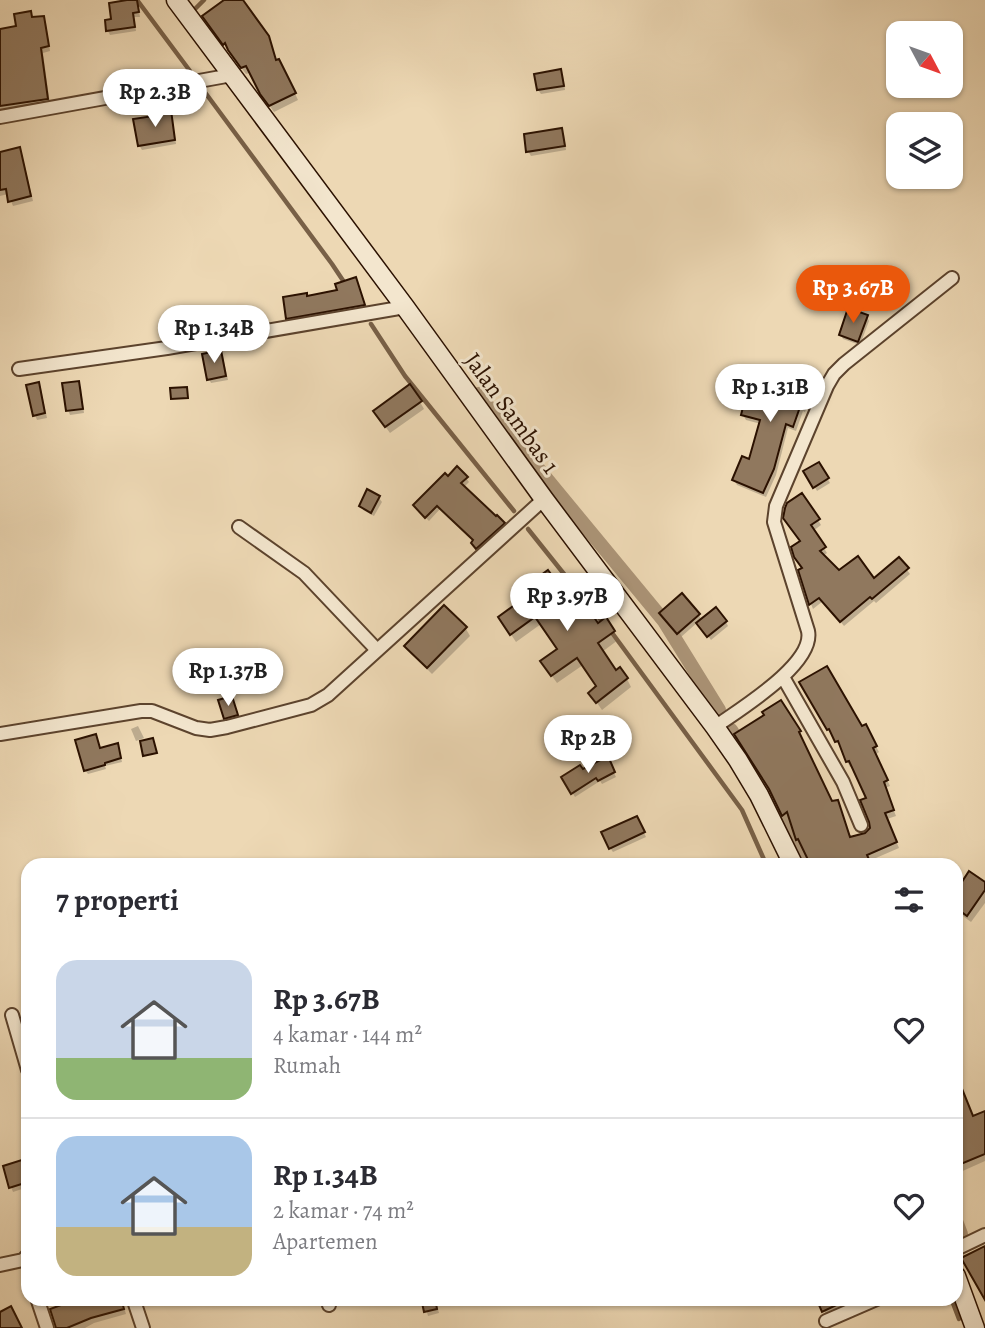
<!DOCTYPE html>
<html lang="id">
<head>
<meta charset="utf-8">
<style>
  body { margin:0; font-family:Alegreya,serif; background:#f7f7f7; color:#2b2b33; height:100vh; display:flex; flex-direction:column; font-size:26px; white-space:nowrap }
  * { box-sizing:border-box; margin:0 }
  p { font-size:23px; color:#7c7c81 }
  .icon { flex:none; width:38px; height:38px; fill:none; stroke:currentColor; stroke-width:2; stroke-linecap:round; stroke-linejoin:round }
  .map { position:relative; flex:1; overflow:hidden }
  .sheet { position:absolute; left:21px; top:858px; width:942px; height:448px; display:flex; flex-direction:column; background:#fff; border-radius:21px; box-shadow:0 2px 5px #0004 }
  .sheet>* { flex:none }
  .needle { width:46px; rotate:131deg }
  .buttons { position:absolute; left:886px; top:21px; display:grid; gap:14px }
  .buttons a { display:grid; place-items:center; width:77px; height:77px; border-radius:14px; background:#fff; box-shadow:0 2px 5px #0004; font-size:35px }
  .price { position:absolute; translate:-50% -60px; padding:0 16px; border-radius:24px; background:#fff; color:#222; font-size:23px; line-height:46px; filter:drop-shadow(0 2px 4px #0008) }
  .price::after { content:''; position:absolute; left:50%; top:42px; width:21px; height:16px; margin-left:-10px; background:inherit; clip-path:polygon(0 0,100% 0,50% 100%) }
  .price.selected { background:#ea580c; color:#fff }
  ul { padding:0; list-style:none }
  li { display:flex; align-items:center; gap:21px; height:175px; padding:0 35px }
  li+li { border-top:2px solid #e1e1e2 }
  li span { display:grid; place-items:center; flex:none; width:196px; height:140px; border-radius:21px; color:#555 }
  li>.icon { margin-inline-start:auto }
  span .icon { width:84px; height:84px; fill:#fffc; stroke-width:1 }
  li b { font-size:30px }
  h2 { display:flex; justify-content:space-between; align-items:center; height:84px; padding:0 35px; font-size:30px }
  .map>svg:first-child { display:block }
  .shadow { fill:#0003 }
  .lines { fill:none; stroke-linecap:round; stroke-linejoin:round }
  .stream { stroke:#786047; stroke-width:4.5 }
  .canal { stroke:#ab9477; stroke-width:14 }
  .building { fill:#90785e; stroke:#2b1100; stroke-width:2 }
  .street-casing { stroke:#5c432d; stroke-width:16 }
  .secondary-casing { stroke:#2b1100; stroke-width:21 }
  .street { stroke:#f3e6ce; stroke-width:12 }
  .secondary { stroke:#f3e6ce; stroke-width:18 }
  .labels { text-anchor:middle; dominant-baseline:central; stroke-width:6; stroke-linejoin:round; paint-order:stroke }
  .street-label { font-size:24px; fill:#2b1100; stroke:#f3e6ce }
</style>
</head>
<body>
<div class="map">
<svg width="985" height="1328" viewBox="0 0 985 1328">
  <rect width="100%" height="100%" fill="#edd8b4"/>
  <filter id="stains"><feTurbulence type="fractalNoise" baseFrequency=".00286" numOctaves="4"/><feColorMatrix values="0 0 0 0 .2 0 0 0 0 .09 0 0 0 0 .02 0 0 0 .5 -.17"/></filter>
  <radialGradient id="worn" r=".72"><stop offset=".6" stop-color="#630" stop-opacity="0"/><stop offset="1" stop-color="#630" stop-opacity=".3"/></radialGradient>
  <g class="shadow">
    <polygon points="136,0 138,5 140,17 134,17 136,31 110,35 108,31 113,21"/>
    <polygon points="227,0 240,0 267,37 272,45 277,62 283,68 298,100 274,112 266,101 252,72 246,74 209,24"/>
    <polygon points="30,13 33,19 43,17 46,23 50,51 43,53 50,104 13,110 0,110 0,30 18,27"/>
    <polygon points="560,71 563,76 565,90 541,94 538,90"/>
    <polygon points="170,112 172,116 176,144 142,150 139,145"/>
    <polygon points="561,130 564,134 566,150 531,156 528,151"/>
    <polygon points="19,149 22,154 33,201 13,206 8,194 0,196 0,153"/>
    <polygon points="358,284 366,309 290,322 288,318 307,298 339,291"/>
    <polygon points="867,317 869,321 860,345 843,339 841,335"/>
    <polygon points="220,352 223,357 228,380 211,383 209,379"/>
    <polygon points="78,382 81,387 84,413 70,415 68,410"/>
    <polygon points="777,382 811,383 814,388 805,412 803,411 796,431 788,428 776,475 766,497 737,485 734,480 751,461 761,424 746,420 743,415"/>
    <polygon points="38,384 41,389 47,418 37,420 35,415"/>
    <polygon points="420,402 424,409 390,433 379,418"/>
    <polygon points="819,464 830,483 817,491 806,472"/>
    <polygon points="448,478 466,478 469,482 463,488 504,524 506,528 480,552 475,547 474,542 440,509 429,521 417,509"/>
    <polygon points="379,498 382,502 374,516 363,510 361,506"/>
    <polygon points="818,520 821,525 813,531 827,553 823,556 838,573 873,580 899,559 910,574 876,603 874,601 844,626 823,601 813,609 811,604 800,571 804,569 802,542 788,523"/>
    <polygon points="444,608 466,629 470,636 432,674 411,653 407,646"/>
    <polygon points="575,609 597,625 605,620 618,640 602,652 616,673 627,679 631,687 602,710 590,693 598,687 583,665 557,683 547,669 559,650 541,624 516,642 500,618"/>
    <polygon points="699,615 702,621 726,622 728,626 711,640 698,622 681,637 664,618"/>
    <polygon points="802,682 861,729 865,726 879,752 875,755 890,786 885,788 896,816 887,819 899,848 869,861 870,864 812,864 802,844 801,845 797,839 791,817 786,820 772,791 766,716 780,703 802,737 801,738 850,839 866,834 872,829 869,799 853,766 850,767 834,734 832,735"/>
    <polygon points="234,702 239,720 228,722 225,718"/>
    <polygon points="138,726 144,738 136,741 131,729"/>
    <polygon points="119,749 122,762 105,766 106,769 88,774 85,770 100,750"/>
    <polygon points="607,759 616,777 602,784 600,781 575,797 563,778 582,771"/>
    <polygon points="639,823 646,837 613,852 610,848"/>
    <polygon points="665,858 669,864 652,864"/>
    <polygon points="970,873 985,884 985,903 971,922 956,911 956,894"/>
    <polygon points="959,1086 973,1117 985,1112 985,1161 956,1174 956,1088"/>
    <polygon points="28,1160 28,1187 13,1192 11,1187"/>
    <polygon points="85,1298 121,1298 126,1314 94,1323 85,1328 57,1328 52,1310"/>
    <polygon points="382,1298 398,1298 399,1304 385,1305"/>
    <polygon points="423,1298 435,1298 439,1313 428,1316"/>
    <polygon points="818,1298 852,1298 853,1303 826,1315"/>
  </g>
  <g class="lines">
    <g class="stream">
      <polyline points="137,0 190,71"/>
      <polyline points="194,10 204,0"/>
      <polyline points="204,91 332,264 346,285"/>
      <polyline points="371,324 405,376 514,511"/>
      <polyline points="528,529 604,624"/>
      <polyline points="610,630 742,810 766,864"/>
      <polyline points="951,1298 959,1319"/>
    </g>
    <g class="canal">
      <polyline points="479,394 498,420 664,621 719,710"/>
      <polyline points="731,730 808,855 812,864"/>
      <polyline points="956,1221 961,1234"/>
    </g>
  </g>
  <g class="building">
    <polygon points="127,0 137,0 139,12 133,13 135,27 106,31 105,20 111,19 109,3"/>
    <polygon points="224,0 243,0 269,36 276,60 279,59 296,93 269,106 260,94 246,66 241,68 228,50 225,43 223,45 202,16"/>
    <polygon points="31,11 32,17 44,16 49,46 41,48 48,99 0,106 0,29 16,26 14,14"/>
    <polygon points="561,69 564,86 537,90 534,74"/>
    <polygon points="171,110 175,140 138,146 133,119 154,116 154,113"/>
    <polygon points="562,128 565,146 526,152 524,134"/>
    <polygon points="20,147 31,196 8,202 6,189 0,190 0,152"/>
    <polygon points="356,277 365,305 286,319 283,297 307,293 307,296 337,290 335,284"/>
    <polygon points="848,308 868,315 858,342 839,335"/>
    <polygon points="221,350 226,376 207,380 202,354"/>
    <polygon points="779,370 812,381 803,408 800,407 793,427 786,424 774,469 763,493 732,480 742,456 749,459 760,420 741,415 751,376 775,380"/>
    <polygon points="79,381 83,409 66,411 62,383"/>
    <polygon points="39,382 45,413 33,416 26,385"/>
    <polygon points="410,384 422,401 385,427 373,411"/>
    <polygon points="187,387 188,398 171,399 170,388"/>
    <polygon points="819,462 829,478 813,488 803,471"/>
    <polygon points="457,466 468,477 461,483 496,516 497,515 505,523 476,549 471,543 473,540 437,506 425,518 413,505 445,473 448,476"/>
    <polygon points="367,489 380,496 371,513 359,506"/>
    <polygon points="802,493 820,519 811,525 826,547 820,551 839,570 858,556 874,578 899,557 909,568 872,599 870,597 840,622 819,598 809,605 798,570 802,568 794,557 791,547 800,541 783,518 785,508 787,503"/>
    <polygon points="548,570 575,606 583,601 598,623 606,617 615,631 598,643 616,670 620,667 628,678 596,703 588,693 596,686 577,658 551,676 540,661 557,649 535,617 510,635 498,617 527,596 522,589"/>
    <polygon points="682,593 700,614 677,634 659,613"/>
    <polygon points="444,605 467,627 427,668 404,646"/>
    <polygon points="716,607 727,621 707,637 696,623"/>
    <polygon points="827,666 862,726 866,724 877,746 873,748 888,780 884,782 894,810 885,813 897,842 867,855 871,864 810,864 798,839 796,840 787,812 782,816 769,789 734,734 764,715 762,712 781,700 801,731 799,732 832,801 838,800 850,837 865,833 870,828 869,822 860,800 866,798 849,761 846,762 838,741 835,742 829,729 827,730 799,682"/>
    <polygon points="232,696 238,715 224,719 218,700"/>
    <polygon points="96,734 100,748 118,743 121,758 105,763 105,765 84,771 75,740"/>
    <polygon points="153,738 157,753 143,756 140,741"/>
    <polygon points="608,756 615,772 598,781 596,778 571,794 561,777 580,765 583,769"/>
    <polygon points="637,816 645,832 609,849 601,832"/>
    <polygon points="969,871 985,882 985,890 967,916 956,908 956,891"/>
    <polygon points="956,1074 973,1116 985,1111 985,1154 956,1166"/>
    <polygon points="28,1158 28,1182 9,1188 3,1166"/>
    <polygon points="985,1246 985,1300 961,1258"/>
    <polygon points="80,1298 84,1298 86,1302 97,1298 121,1298 124,1309 91,1318 67,1328 56,1328 50,1309"/>
    <polygon points="421,1298 435,1298 437,1309 424,1312"/>
    <polygon points="816,1298 851,1298 822,1312"/>
    <polygon points="11,1306 22,1328 0,1328 0,1312"/>
  </g>
  <g class="lines">
    <defs>
      <g id="street">
        <polyline points="0,117 232,75"/>
        <polyline points="19,369 167,348 405,307"/>
        <polyline points="239,527 304,573 377,650"/>
        <polyline points="783,677 843,782 861,825"/>
        <path d="M715 727C740 709 815 664 808 631L774 522 776 506 827 386 834 374 844 364 952 278"/>
        <polyline points="0,734 141,711 152,711 196,728 210,730 227,727 311,705 328,695 544,499"/>
        <polyline points="12,1015 28,1070"/>
        <polyline points="956,1249 985,1235"/>
        <polyline points="0,1265 23,1260 28,1255"/>
        <polyline points="37,1298 47,1328"/>
        <polyline points="133,1298 143,1328"/>
        <polyline points="327,1298 329,1305"/>
        <polyline points="826,1321 879,1298"/>
      </g>
      <g id="secondary">
        <polyline points="176,0 405,307 544,499 715,727 738,760 759,795 793,864"/>
        <polyline points="956,1276 975,1328"/>
      </g>
    </defs>
    <use href="#street" class="street-casing"/>
    <use href="#secondary" class="secondary-casing"/>
    <use href="#street" class="street"/>
    <use href="#secondary" class="secondary"/>
  </g>
  <g class="labels">
    <g class="street-label">
      <text transform="translate(512 413) rotate(54)">Jalan Sambas 1</text>
    </g>
  </g>
  <rect width="100%" height="100%" filter="url(#stains)"/>
  <rect width="100%" height="100%" fill="url(#worn)"/>
</svg>
<div class="buttons">
<a><svg class="needle" viewBox="-14 -14 28 28"><path d="M0-13l5 13h-10z" fill="#e53935"/><path d="M0 13l5-13h-10z" fill="#7c7c81"/></svg></a>
<a><svg class="icon" aria-label="layers" viewBox="0 0 24 24"><path d="M12 4l9 5-9 5-9-5zM3 14l9 5 9-5"/></svg></a>
</div>
<b class="price" style="left:155px;top:129px">Rp 2.3B</b>
<b class="price selected" style="left:853px;top:325px">Rp 3.67B</b>
<b class="price" style="left:214px;top:365px">Rp 1.34B</b>
<b class="price" style="left:770px;top:424px">Rp 1.31B</b>
<b class="price" style="left:567px;top:633px">Rp 3.97B</b>
<b class="price" style="left:228px;top:708px">Rp 1.37B</b>
<b class="price" style="left:588px;top:775px">Rp 2B</b>
<section class="sheet">
<h2>7 properti<svg class="icon" aria-label="filters" viewBox="0 0 24 24"><path d="M4 7h16M4 17h16"/><circle cx="9" cy="7" r="2"/><circle cx="15" cy="17" r="2"/></svg></h2>
<ul>
<li><span style="background:linear-gradient(#c9d6e8 70%,#8fb573 0)"><svg class="icon" aria-label="home" viewBox="0 0 24 24"><path d="M3 11l9-7 9 7M6 9v11h12V9"/></svg></span><div><b>Rp 3.67B</b><p>4 kamar · 144 m²</p><p>Rumah</p></div><svg class="icon" aria-label="heart" viewBox="0 0 24 24"><path d="M12 20l-8-8c-3-5 5-10 8-4 3-6 11-1 8 4z"/></svg></li>
<li><span style="background:linear-gradient(#a9c7e8 65%,#c2b280 0)"><svg class="icon" aria-label="home" viewBox="0 0 24 24"><path d="M3 11l9-7 9 7M6 9v11h12V9"/></svg></span><div><b>Rp 1.34B</b><p>2 kamar · 74 m²</p><p>Apartemen</p></div><svg class="icon" aria-label="heart" viewBox="0 0 24 24"><path d="M12 20l-8-8c-3-5 5-10 8-4 3-6 11-1 8 4z"/></svg></li>
</ul>
</section>
</div>
</body>
</html>
